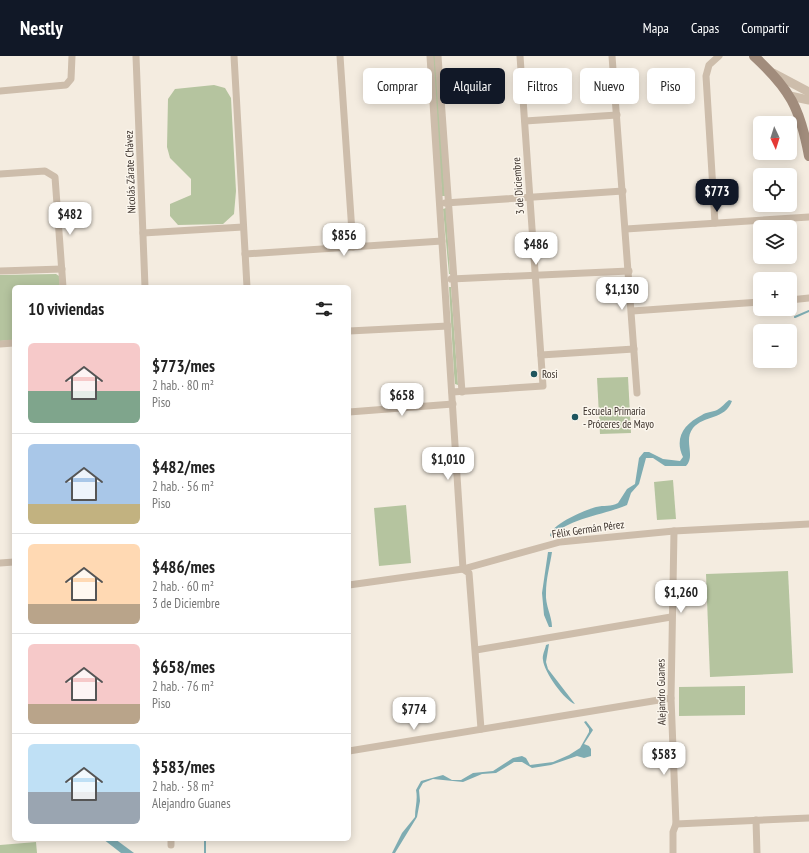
<!DOCTYPE html>
<html lang="es">
<head>
<meta charset="utf-8">
<style>
  body { margin:0; font-family:"PT Sans Narrow",sans-serif; background:#f2f2f2; color:#222; height:100vh; display:flex; flex-direction:column; font-size:15px; white-space:nowrap }
  * { box-sizing:border-box; margin:0 }
  p { font-size:13px; color:#767676 }
  .icon { flex:none; width:22px; height:22px; fill:none; stroke:currentColor; stroke-width:2; stroke-linecap:round; stroke-linejoin:round }
  .map { position:relative; flex:1; overflow:hidden }
  .drawer { position:absolute; left:12px; top:229px; width:339px; height:556px; display:flex; flex-direction:column; background:#fff; border-radius:6px; box-shadow:0 2px 10px #0003 }
  .drawer>* { flex:none }
  .hud { position:absolute; left:363px; top:12px; width:380px; height:36px; display:flex; gap:8px }
  .needle { width:26px; rotate:176deg }
  .fabs { position:absolute; left:753px; top:60px; display:grid; gap:8px }
  .fabs a { display:grid; place-items:center; width:44px; height:44px; border-radius:6px; background:#fff; box-shadow:0 2px 10px #0003; font-size:20px }
  .price { position:absolute; translate:-50% -34px; padding:0 9px; border-radius:8px; background:#fff; color:#222; font-size:13px; line-height:26px; filter:drop-shadow(0 1px 2px #0008) }
  .price::after { content:''; position:absolute; left:50%; top:24px; width:12px; height:9px; margin-left:-6px; background:inherit; clip-path:polygon(0 0,100% 0,50% 100%) }
  .price.on { background:#111827; color:#fff }
  ul { padding:0; list-style:none }
  li { display:flex; align-items:center; gap:12px; height:100px; padding:0 16px }
  li+li { border-top:1px solid #e0e0e0 }
  li span { display:grid; place-items:center; flex:none; width:112px; height:80px; border-radius:6px; color:#555 }
  li>.icon { margin-inline-start:auto }
  span .icon { width:48px; height:48px; fill:#fffc; stroke-width:1 }
  li b { font-size:17px }
  h2 { display:flex; justify-content:space-between; align-items:center; height:48px; padding:0 16px; font-size:17px }
  .chip { padding:0 14px; border-radius:6px; background:#fff; box-shadow:0 2px 10px #0003; font-size:14px; line-height:36px }
  .chip.on { background:#111827; color:#fff }
  header { display:flex; align-items:center; gap:24px; box-sizing:border-box; height:56px; padding:0 20px; background:#111827; color:#fff }
  header strong { font-size:19px }
  nav { display:flex; gap:22px; margin-inline-start:auto; font-size:14px }
  .map>svg:first-child { display:block }
  .green { fill:#b5c49f }
  .water { fill:#7eacb2 }
  .lines { fill:none; stroke-linecap:round; stroke-linejoin:round }
  .stream { stroke:#7eacb2; stroke-width:2 }
  .minor { stroke:#cdbdab; stroke-width:7 }
  .tertiary { stroke:#cdbdab; stroke-width:9 }
  .secondary { stroke:#a18c7c; stroke-width:10 }
  .poi-dot { fill:#1e555e; stroke:#fbf6ed; stroke-width:1.5 }
  .labels { text-anchor:middle; dominant-baseline:central; stroke-width:3; stroke-linejoin:round; paint-order:stroke }
  .street-label { font-size:11px; fill:#3b312b; stroke:#fbf6ed }
  .poi-label { font-size:11px; fill:#3b312b; stroke:#fbf6ed; text-anchor:start }
</style>
</head>
<body>
<header>
<strong>Nestly</strong>
<nav><a>Mapa</a><a>Capas</a><a>Compartir</a></nav>
</header>
<div class="map">
<svg width="809" height="797" viewBox="0 0 809 797">
  <rect width="100%" height="100%" fill="#f4ece0"/>
  <g class="green">
    <polygon points="432,0 436,0 445,140 442,140"/>
    <polygon points="214,29 225,32 231,42 236,135 234,158 223,168 178,169 170,160 170,148 191,139 191,123 170,102 167,91 168,43 175,33"/>
    <polygon points="446,152 450,218 449,218 443,153"/>
    <polygon points="56,218 59,220 60,231 14,231 14,284 0,285 0,219"/>
    <polygon points="449,231 451,231 458,329 455,328 454,317"/>
    <polygon points="628,321 631,377 600,378 597,322"/>
    <polygon points="673,424 676,463 657,464 654,426"/>
    <polygon points="406,449 411,507 379,510 374,452"/>
    <polygon points="788,515 793,617 710,621 706,518"/>
    <polygon points="745,630 745,659 679,660 679,631"/>
    <polygon points="36,786 37,797 0,797 0,789"/>
  </g>
  <g class="water">
    <path d="M729 344 732 345C725 364 704 359 693 372 683 385 696 399 686 410H665L653 402H646L639 428 631 437 627 449C608 458 564 463 553 481L550 480C551 468 585 454 596 451 604 449 611 451 618 447L627 433 635 428 639 402 644 396H649L663 403 680 405 683 401C674 382 684 368 702 359 706 356 712 356 717 354 721 352 725 347 729 344Z"/>
    <path d="M548 496H552C550 509 546 523 546 537 545 549 552 560 552 571H549L544 559 542 537Z"/>
    <path d="M549 588 546 606 548 613 575 648C565 645 544 616 543 604 542 599 545 594 546 589Z"/>
    <path d="M586 665 593 674 584 688 589 690 591 693V700L584 702 577 700 551 709 532 712 522 706H514L496 717 482 718 463 726 433 723 423 727 419 734 420 745 417 761 395 797H392L402 777 415 761C415 751 418 744 416 734L421 725 443 719 452 724H461L473 717 493 715 513 702 522 700 526 702 530 709 553 706 569 699 580 692 589 676V673L584 666Z"/>
    <polygon points="103,783 115,783 134,797 121,797"/>
  </g>
  <g class="lines">
    <g class="stream">
      <polyline points="795,261 809,255"/>
      <polyline points="205,783 205,797"/>
    </g>
    <g class="minor">
      <polyline points="136,0 145,231"/>
      <polyline points="234,0 247,231"/>
      <polyline points="340,0 353,191"/>
      <polyline points="430,0 463,513 469,517 481,673"/>
      <polyline points="438,0 462,336"/>
      <polyline points="612,0 637,337"/>
      <polyline points="0,35 66,29 71,23 72,0"/>
      <polyline points="525,65 617,59"/>
      <polyline points="0,118 45,115 55,121 63,231"/>
      <polyline points="445,147 623,135"/>
      <polyline points="715,167 706,20 709,9 719,0"/>
      <polyline points="626,173 809,161"/>
      <polyline points="143,177 243,171"/>
      <polyline points="245,198 442,185"/>
      <polyline points="0,215 62,213"/>
      <polyline points="451,223 629,215"/>
      <polyline points="790,244 809,242"/>
      <polyline points="632,255 760,246"/>
      <polyline points="349,275 448,270"/>
      <polyline points="0,288 14,287"/>
      <polyline points="541,299 634,293"/>
      <polyline points="452,336 543,330 520,0"/>
      <polyline points="349,356 453,348"/>
      <polyline points="0,507 14,506"/>
      <polyline points="349,529 463,513 560,486 674,475 809,468"/>
      <polyline points="476,594 671,561"/>
      <polyline points="349,695 671,642"/>
      <polyline points="756,764 757,797"/>
      <polyline points="676,768 809,762"/>
      <polyline points="171,783 171,789"/>
      <polyline points="673,797 673,776 676,768 671,642 674,475"/>
    </g>
    <g class="tertiary">
      <polyline points="773,17 809,36"/>
      <polyline points="790,40 809,44"/>
    </g>
    <path class="secondary" d="M754 0C790 33 800 52 809 100"/>
  </g>
  <g class="poi-dot">
    <circle cx="534" cy="318" r="4"/>
    <circle cx="575" cy="361" r="4"/>
  </g>
  <g class="labels">
    <g class="street-label">
      <text transform="translate(130 116) rotate(-92)">Nicolás Zárate Chávez</text>
      <text transform="translate(518 130) rotate(-94)">3 de Diciembre</text>
      <text transform="translate(588 473) rotate(-8)">Félix Germán Pérez</text>
      <text transform="translate(661 636) rotate(-91)">Alejandro Guanes</text>
    </g>
    <g class="poi-label">
      <text x="542" y="318">Rosi</text>
      <text x="583" y="355">Escuela Primaria<tspan x="583" dy="13">- Próceres de Mayo</tspan></text>
    </g>
  </g>
</svg>
<div class="fabs">
<a><svg class="needle" viewBox="-14 -14 28 28"><path d="M0-13l5 13h-10z" fill="#e53935"/><path d="M0 13l5-13h-10z" fill="#767676"/></svg></a>
<a><svg class="icon" aria-label="locate" viewBox="0 0 24 24"><circle cx="12" cy="12" r="6"/><path d="M12 2v4M12 18v4M2 12h4M18 12h4"/></svg></a>
<a><svg class="icon" aria-label="layers" viewBox="0 0 24 24"><path d="M12 4l9 5-9 5-9-5zM3 14l9 5 9-5"/></svg></a>
<a>+</a>
<a>−</a>
</div>
<b class="price on" style="left:717px;top:157px">$773</b>
<b class="price" style="left:70px;top:180px">$482</b>
<b class="price" style="left:344px;top:201px">$856</b>
<b class="price" style="left:536px;top:210px">$486</b>
<b class="price" style="left:622px;top:255px">$1,130</b>
<b class="price" style="left:402px;top:361px">$658</b>
<b class="price" style="left:448px;top:425px">$1,010</b>
<b class="price" style="left:681px;top:558px">$1,260</b>
<b class="price" style="left:414px;top:675px">$774</b>
<b class="price" style="left:664px;top:720px">$583</b>
<div class="hud">
<a class="chip">Comprar</a>
<a class="chip on">Alquilar</a>
<a class="chip">Filtros</a>
<a class="chip">Nuevo</a>
<a class="chip">Piso</a>
</div>
<section class="drawer">
<h2>10 viviendas<svg class="icon" aria-label="filters" viewBox="0 0 24 24"><path d="M4 7h16M4 17h16"/><circle cx="9" cy="7" r="2"/><circle cx="15" cy="17" r="2"/></svg></h2>
<ul>
<li><span style="background:linear-gradient(#f6c9c9 60%,#7fa58c 0)"><svg class="icon" aria-label="home" viewBox="0 0 24 24"><path d="M3 11l9-7 9 7M6 9v11h12V9"/></svg></span><div><b>$773/mes</b><p>2 hab. · 80 m²</p><p>Piso</p></div></li>
<li><span style="background:linear-gradient(#a9c7e8 75%,#c2b280 0)"><svg class="icon" aria-label="home" viewBox="0 0 24 24"><path d="M3 11l9-7 9 7M6 9v11h12V9"/></svg></span><div><b>$482/mes</b><p>2 hab. · 56 m²</p><p>Piso</p></div></li>
<li><span style="background:linear-gradient(#ffd9b3 75%,#b9a48a 0)"><svg class="icon" aria-label="home" viewBox="0 0 24 24"><path d="M3 11l9-7 9 7M6 9v11h12V9"/></svg></span><div><b>$486/mes</b><p>2 hab. · 60 m²</p><p>3 de Diciembre</p></div></li>
<li><span style="background:linear-gradient(#f6c9c9 75%,#b9a48a 0)"><svg class="icon" aria-label="home" viewBox="0 0 24 24"><path d="M3 11l9-7 9 7M6 9v11h12V9"/></svg></span><div><b>$658/mes</b><p>2 hab. · 76 m²</p><p>Piso</p></div></li>
<li><span style="background:linear-gradient(#bfe0f5 60%,#9aa5b1 0)"><svg class="icon" aria-label="home" viewBox="0 0 24 24"><path d="M3 11l9-7 9 7M6 9v11h12V9"/></svg></span><div><b>$583/mes</b><p>2 hab. · 58 m²</p><p>Alejandro Guanes</p></div></li>
</ul>
</section>
</div>
</body>
</html>
